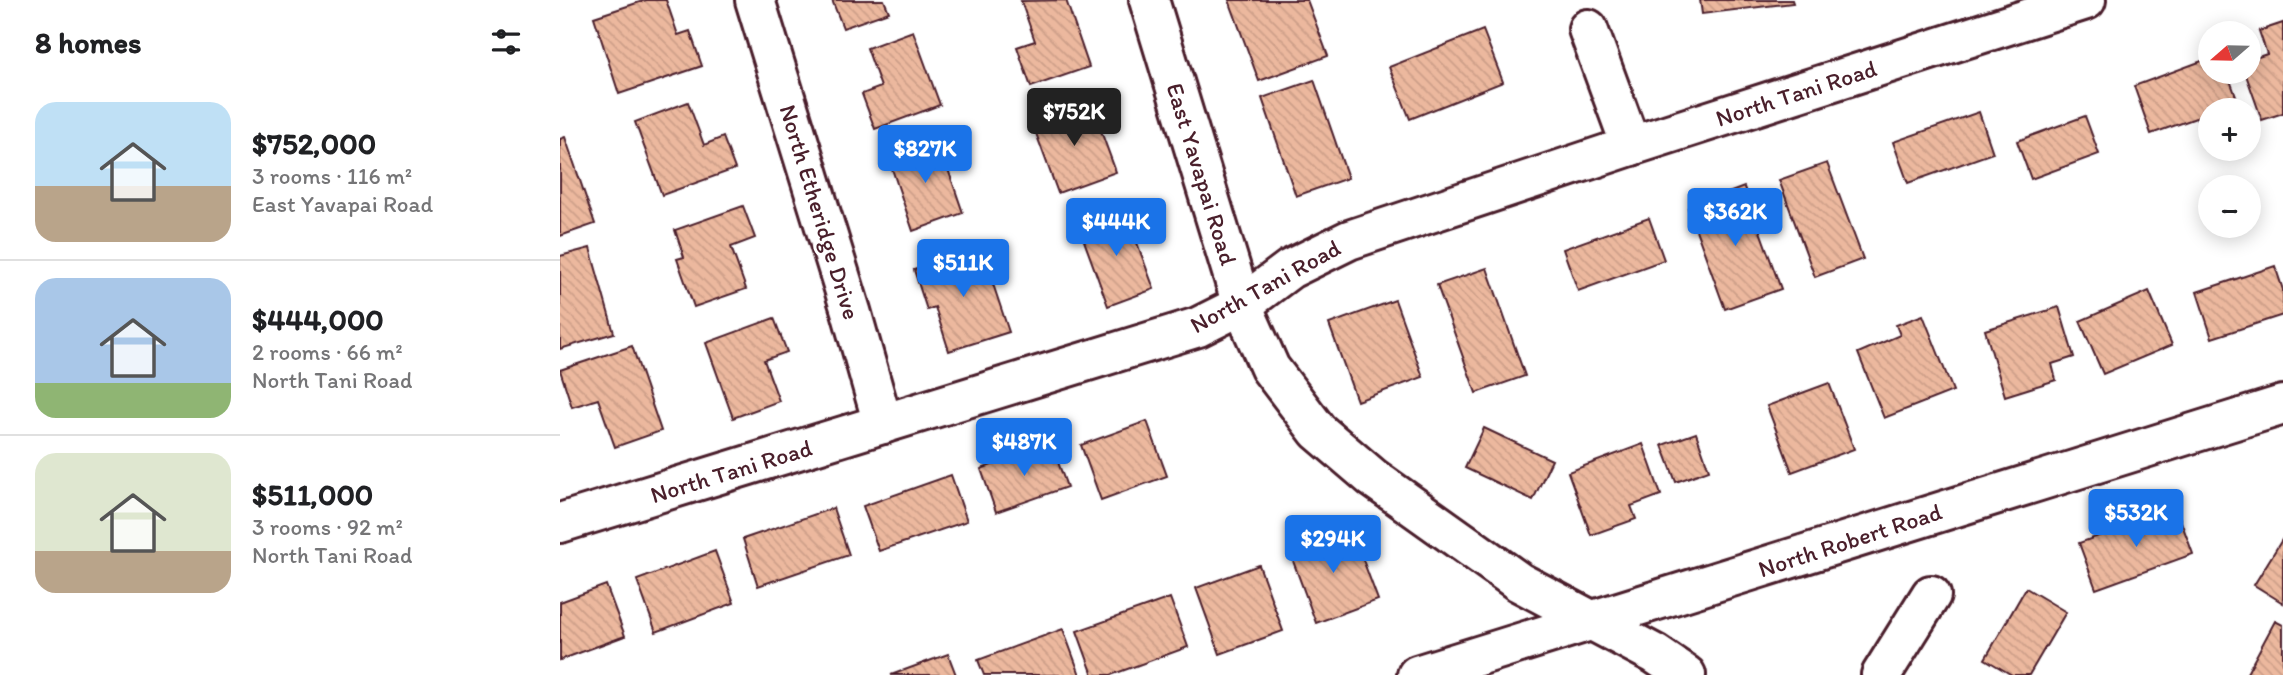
<!DOCTYPE html>
<html lang="en">
<head>
<meta charset="utf-8">
<style>
  body { margin:0; font-family:Itim,sans-serif; background:#f6f6f6; color:#202124; height:100vh; display:flex; flex-direction:column; font-size:26px; white-space:nowrap }
  * { box-sizing:border-box; margin:0 }
  p { font-size:23px; color:#757577 }
  .icon { flex:none; width:38px; height:38px; fill:none; stroke:currentColor; stroke-width:2; stroke-linecap:round; stroke-linejoin:round }
  .map { position:relative; flex:1; overflow:hidden }
  .panel { display:flex; flex-direction:column; background:#fff; width:560px }
  .panel>* { flex:none }
  .needle { width:46px; rotate:250deg }
  .fabs { position:absolute; left:1638px; top:21px; display:grid; gap:14px }
  .fabs a { display:grid; place-items:center; width:63px; height:63px; border-radius:50%; background:#fff; box-shadow:0 4px 18px #0003; font-size:35px }
  .price { position:absolute; translate:-50% -60px; padding:0 16px; border-radius:7px; background:#1a73e8; color:#fff; font-size:23px; line-height:46px; filter:drop-shadow(0 2px 4px #0008) }
  .price::after { content:''; position:absolute; left:50%; top:42px; width:21px; height:16px; margin-left:-10px; background:inherit; clip-path:polygon(0 0,100% 0,50% 100%) }
  .price.on { background:#222; color:#fff }
  ul { padding:0; list-style:none }
  li { display:flex; align-items:center; gap:21px; height:175px; padding:0 35px }
  li+li { border-top:2px solid #e0e0e0 }
  li span { display:grid; place-items:center; flex:none; width:196px; height:140px; border-radius:21px; color:#555 }
  li>.icon { margin-inline-start:auto }
  span .icon { width:84px; height:84px; fill:#fffc; stroke-width:1 }
  li b { font-size:30px }
  h2 { display:flex; justify-content:space-between; align-items:center; height:84px; padding:0 35px; font-size:30px }
  main { display:flex; flex:1; min-height:0 }
  .map>svg:first-child { display:block }
  .building { fill:url(#building-back-hatch); stroke:#4a1f2b; stroke-width:2 }
  .lines { fill:none; stroke-linecap:round; stroke-linejoin:round }
  .minor-casing { stroke:#4a1f2b; stroke-width:44 }
  .secondary-casing { stroke:#4a1f2b; stroke-width:44 }
  .minor { stroke:#fff; stroke-width:38 }
  .secondary { stroke:#fff; stroke-width:38 }
  .labels { text-anchor:middle; dominant-baseline:central; stroke-width:6; stroke-linejoin:round; paint-order:stroke }
  .street-label { font-size:24px; fill:#4a1f2b; stroke:#fff }
</style>
</head>
<body>
<main>
<section class="panel">
<h2>8 homes<svg class="icon" aria-label="filters" viewBox="0 0 24 24"><path d="M4 7h16M4 17h16"/><circle cx="9" cy="7" r="2"/><circle cx="15" cy="17" r="2"/></svg></h2>
<ul>
<li><span style="background:linear-gradient(#bfe0f5 60%,#b9a48a 0)"><svg class="icon" aria-label="home" viewBox="0 0 24 24"><path d="M3 11l9-7 9 7M6 9v11h12V9"/></svg></span><div><b>$752,000</b><p>3 rooms · 116 m²</p><p>East Yavapai Road</p></div></li>
<li><span style="background:linear-gradient(#a9c7e8 75%,#8fb573 0)"><svg class="icon" aria-label="home" viewBox="0 0 24 24"><path d="M3 11l9-7 9 7M6 9v11h12V9"/></svg></span><div><b>$444,000</b><p>2 rooms · 66 m²</p><p>North Tani Road</p></div></li>
<li><span style="background:linear-gradient(#dfe7d0 70%,#b9a48a 0)"><svg class="icon" aria-label="home" viewBox="0 0 24 24"><path d="M3 11l9-7 9 7M6 9v11h12V9"/></svg></span><div><b>$511,000</b><p>3 rooms · 92 m²</p><p>North Tani Road</p></div></li>
</ul>
</section>
<div class="map">
<svg width="1723" height="675" viewBox="0 0 1723 675">
  <defs>
    <pattern id="building-back-hatch" width="6" height="6" patternUnits="userSpaceOnUse" patternTransform="scale(1.75)"><rect width="6" height="6" fill="#ecb89e"/><path d="M-1 5l2 2M0 0l6 6M5-1l2 2" fill="none" stroke="#cc9e88"/></pattern>
  </defs>
  <rect width="100%" height="100%" fill="#fff"/>
  <filter id="ink" filterUnits="userSpaceOnUse"><feTurbulence type="fractalNoise" baseFrequency=".0143" numOctaves="2"/><feDisplacementMap in="SourceGraphic" scale="14" xChannelSelector="R" yChannelSelector="G"/><feConvolveMatrix kernelMatrix="1 2 1 2 8 2 1 2 1" color-interpolation-filters="sRGB"/></filter>
  <g filter="url(#ink)">
    <g class="building">
      <polygon points="86,0 106,0 118,35 130,31 142,66 59,94 34,17"/>
      <polygon points="272,0 324,0 329,12 283,28"/>
      <polygon points="506,0 529,67 471,87 457,47 475,41 461,1"/>
      <polygon points="669,0 747,0 768,56 699,81"/>
      <polygon points="1140,0 1232,0 1233,3 1142,14"/>
      <polygon points="1723,23 1723,113 1702,120 1685,72 1689,72 1689,60 1707,54 1699,31"/>
      <polygon points="923,30 943,82 850,119 829,67"/>
      <polygon points="353,31 380,105 315,129 302,94 321,87 307,48"/>
      <polygon points="1650,58 1650,72 1667,72 1678,102 1650,110 1650,113 1591,134 1574,86"/>
      <polygon points="754,80 788,178 736,196 702,98"/>
      <polygon points="128,102 144,145 163,137 175,169 102,195 75,122"/>
      <polygon points="531,104 556,172 498,193 473,125"/>
      <polygon points="1419,112 1433,153 1348,183 1333,142"/>
      <polygon points="1525,116 1539,154 1471,179 1457,141"/>
      <polygon points="5,137 35,224 0,236 0,139"/>
      <polygon points="378,140 403,213 353,231 328,157"/>
      <polygon points="1267,163 1303,259 1255,277 1219,180"/>
      <polygon points="1184,187 1221,289 1165,309 1128,208"/>
      <polygon points="183,206 195,238 171,247 186,289 134,307 117,259 124,257 115,230"/>
      <polygon points="565,210 594,289 548,306 519,227"/>
      <polygon points="1089,218 1104,260 1018,291 1003,249"/>
      <polygon points="30,248 54,333 0,349 0,256"/>
      <polygon points="421,248 449,332 389,351 375,307 367,310 354,270"/>
      <polygon points="1715,266 1723,290 1723,315 1652,338 1637,292"/>
      <polygon points="927,268 965,376 916,393 877,285"/>
      <polygon points="1589,291 1612,345 1543,374 1520,321"/>
      <polygon points="835,300 863,377 797,401 769,324"/>
      <polygon points="1499,307 1514,357 1492,364 1496,380 1445,396 1425,330"/>
      <polygon points="1363,315 1393,391 1324,418 1298,353 1340,335 1336,325"/>
      <polygon points="214,318 227,352 204,360 219,401 173,418 146,343"/>
      <polygon points="72,346 101,431 55,447 38,399 12,407 0,370"/>
      <polygon points="1269,383 1294,449 1232,472 1207,406"/>
      <polygon points="587,421 607,476 541,500 521,445"/>
      <polygon points="924,428 992,460 973,500 905,468"/>
      <polygon points="1136,433 1149,470 1116,482 1102,445"/>
      <polygon points="491,443 507,487 436,512 421,469"/>
      <polygon points="1083,444 1101,495 1071,506 1076,519 1031,535 1008,472"/>
      <polygon points="391,475 407,521 319,551 303,506"/>
      <polygon points="273,508 289,555 198,586 183,539"/>
      <polygon points="1616,508 1633,554 1536,589 1519,543"/>
      <polygon points="791,528 818,600 756,623 729,550"/>
      <polygon points="1723,538 1723,603 1694,585"/>
      <polygon points="155,551 174,603 96,632 77,580"/>
      <polygon points="699,565 723,631 660,654 636,588"/>
      <polygon points="46,585 65,636 0,660 0,602"/>
      <polygon points="1466,588 1506,612 1469,675 1452,675 1425,659"/>
      <polygon points="610,598 628,647 551,675 533,675 517,631"/>
      <polygon points="1715,621 1723,625 1723,675 1686,675"/>
      <polygon points="503,629 520,675 424,675 418,660"/>
      <polygon points="388,654 396,675 331,675"/>
    </g>
    <g class="lines">
      <defs>
        <g id="minor">
          <polyline points="195,0 291,311 323,424"/>
          <polyline points="589,0 682,305 710,368 758,431 813,478 959,582 1095,654 1126,675"/>
          <polyline points="1028,29 1071,146"/>
          <polyline points="0,523 638,327 682,305 730,269 789,240 1071,146 1526,0"/>
          <polyline points="1321,675 1371,595"/>
        </g>
        <polyline id="secondary" points="857,675 1723,405"/>
      </defs>
      <use href="#minor" class="minor-casing"/>
      <use href="#secondary" class="secondary-casing"/>
      <use href="#minor" class="minor"/>
      <use href="#secondary" class="secondary"/>
    </g>
  </g>
  <g class="labels">
    <g class="street-label">
      <text transform="translate(1236 93) rotate(-18)">North Tani Road</text>
      <text transform="translate(642 174) rotate(73)">East Yavapai Road</text>
      <text transform="translate(260 212) rotate(73)">North Etheridge Drive</text>
      <text transform="translate(705 286) rotate(-29)">North Tani Road</text>
      <text transform="translate(171 471) rotate(-17)">North Tani Road</text>
      <text transform="translate(1290 540) rotate(-18)">North Robert Road</text>
    </g>
  </g>
</svg>
<div class="fabs">
<a><svg class="needle" viewBox="-14 -14 28 28"><path d="M0-13l5 13h-10z" fill="#e53935"/><path d="M0 13l5-13h-10z" fill="#757577"/></svg></a>
<a>+</a>
<a>−</a>
</div>
<b class="price on" style="left:514px;top:148px">$752K</b>
<b class="price" style="left:365px;top:185px">$827K</b>
<b class="price" style="left:1175px;top:248px">$362K</b>
<b class="price" style="left:556px;top:258px">$444K</b>
<b class="price" style="left:403px;top:299px">$511K</b>
<b class="price" style="left:464px;top:478px">$487K</b>
<b class="price" style="left:1576px;top:549px">$532K</b>
<b class="price" style="left:773px;top:575px">$294K</b>
</div>
</main>
</body>
</html>
